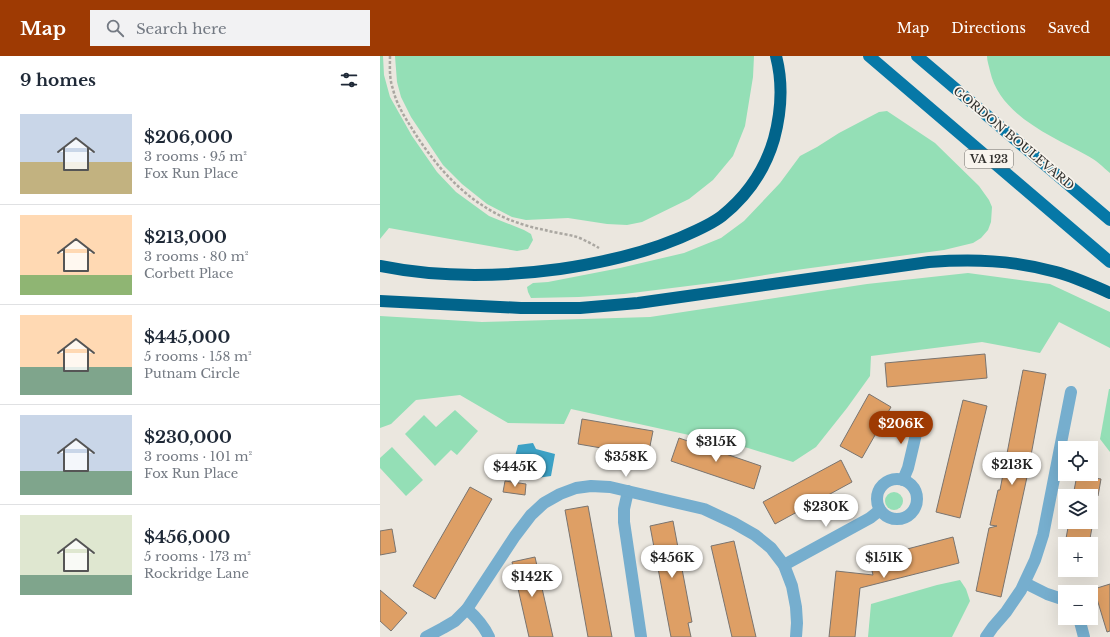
<!DOCTYPE html>
<html lang="en">
<head>
<meta charset="utf-8">
<style>
  body { margin:0; font-family:"Libre Baskerville",serif; background:#f2f2f3; color:#1f2937; height:100vh; display:flex; flex-direction:column; font-size:15px; white-space:nowrap }
  * { box-sizing:border-box; margin:0 }
  p { font-size:13px; color:#747a83 }
  .icon { flex:none; width:22px; height:22px; fill:none; stroke:currentColor; stroke-width:2; stroke-linecap:round; stroke-linejoin:round }
  .map { position:relative; flex:1; overflow:hidden }
  .panel { display:flex; flex-direction:column; background:#fff; width:380px }
  .panel>* { flex:none }
  .controls { position:absolute; left:678px; top:385px; display:grid; gap:8px }
  .controls a { display:grid; place-items:center; width:40px; height:40px; border-radius:0px; background:#fff; box-shadow:0 4px 16px #0002; font-size:20px }
  .price { position:absolute; translate:-50% -34px; padding:0 9px; border-radius:14px; background:#fff; color:#222; font-size:13px; line-height:26px; filter:drop-shadow(0 1px 2px #0008) }
  .price::after { content:''; position:absolute; left:50%; top:24px; width:12px; height:9px; margin-left:-6px; background:inherit; clip-path:polygon(0 0,100% 0,50% 100%) }
  .price.selected { background:#9e3a03; color:#fff }
  ul { padding:0; list-style:none }
  li { display:flex; align-items:center; gap:12px; height:100px; padding:0 20px }
  li+li { border-top:1px solid #e0e1e3 }
  li span { display:grid; place-items:center; flex:none; width:112px; height:80px; border-radius:0px; color:#555 }
  li>.icon { margin-inline-start:auto }
  span .icon { width:48px; height:48px; fill:#fffc; stroke-width:1 }
  li b { font-size:17px }
  h2 { display:flex; justify-content:space-between; align-items:center; height:48px; padding:0 20px; font-size:17px }
  header { display:flex; align-items:center; gap:24px; box-sizing:border-box; height:56px; padding:0 20px; background:#9e3a03; color:#fff }
  header strong { font-size:19px }
  nav { display:flex; gap:22px; margin-inline-start:auto; font-size:14px }
  .search { width:280px; height:36px; background:#f2f2f3; display:flex; align-items:center; gap:10px; box-sizing:border-box; padding:0 14px; border-radius:0px; color:#747a83; font-size:15px }
  main { display:flex; flex:1; min-height:0 }
  .map>svg:first-child { display:block }
  .green { fill:#94dfb6 }
  .water { fill:#3ca1c5 }
  .building { fill:#de9f65; stroke:#7a746f }
  .lines { fill:none; stroke-linecap:round; stroke-linejoin:round }
  .path { stroke:#aaa7a1; stroke-width:2.5; stroke-dasharray:3 2; stroke-linecap:butt }
  .minor { stroke:#76aece; stroke-width:12 }
  .major { stroke:#0678a7; stroke-width:12 }
  .highway { stroke:#01648b; stroke-width:12 }
  .labels { text-anchor:middle; dominant-baseline:central; stroke-width:3.5; stroke-linejoin:round; paint-order:stroke }
  .shield { fill:#f8f4ed; stroke:#6e6c68; stroke-width:1 }
  .shield-label { font-size:11px; font-weight:bold; fill:#33322f }
  .street-label { font-size:12px; fill:#33322f; stroke:#f8f4ed }
</style>
</head>
<body>
<header>
<strong>Map</strong>
<div class="search"><svg class="icon" aria-label="search" viewBox="0 0 24 24"><circle cx="10" cy="10" r="6"/><path d="M15 15l6 6"/></svg>Search here</div>
<nav><a>Map</a><a>Directions</a><a>Saved</a></nav>
</header>
<main>
<section class="panel">
<h2>9 homes<svg class="icon" aria-label="filters" viewBox="0 0 24 24"><path d="M4 7h16M4 17h16"/><circle cx="9" cy="7" r="2"/><circle cx="15" cy="17" r="2"/></svg></h2>
<ul>
<li><span style="background:linear-gradient(#c9d6e8 60%,#c2b280 0)"><svg class="icon" aria-label="home" viewBox="0 0 24 24"><path d="M3 11l9-7 9 7M6 9v11h12V9"/></svg></span><div><b>$206,000</b><p>3 rooms · 95 m²</p><p>Fox Run Place</p></div></li>
<li><span style="background:linear-gradient(#ffd9b3 75%,#8fb573 0)"><svg class="icon" aria-label="home" viewBox="0 0 24 24"><path d="M3 11l9-7 9 7M6 9v11h12V9"/></svg></span><div><b>$213,000</b><p>3 rooms · 80 m²</p><p>Corbett Place</p></div></li>
<li><span style="background:linear-gradient(#ffd9b3 65%,#7fa58c 0)"><svg class="icon" aria-label="home" viewBox="0 0 24 24"><path d="M3 11l9-7 9 7M6 9v11h12V9"/></svg></span><div><b>$445,000</b><p>5 rooms · 158 m²</p><p>Putnam Circle</p></div></li>
<li><span style="background:linear-gradient(#c9d6e8 70%,#7fa58c 0)"><svg class="icon" aria-label="home" viewBox="0 0 24 24"><path d="M3 11l9-7 9 7M6 9v11h12V9"/></svg></span><div><b>$230,000</b><p>3 rooms · 101 m²</p><p>Fox Run Place</p></div></li>
<li><span style="background:linear-gradient(#dfe7d0 75%,#7fa58c 0)"><svg class="icon" aria-label="home" viewBox="0 0 24 24"><path d="M3 11l9-7 9 7M6 9v11h12V9"/></svg></span><div><b>$456,000</b><p>5 rooms · 173 m²</p><p>Rockridge Lane</p></div></li>
</ul>
</section>
<div class="map">
<svg width="730" height="581" viewBox="0 0 730 581">
  <rect width="100%" height="100%" fill="#ebe7df"/>
  <g class="green">
    <polygon points="0,0 3,0 4,19 10,41 32,80 57,116 76,136 109,160 144,174 151,178 153,184 148,193 137,195 9,172 0,183"/>
    <polygon points="15,0 374,0 373,21 365,70 353,100 333,124 309,143 262,166 247,169 227,168 188,162 146,164 132,161 107,148 82,128 63,109 31,61 21,41 17,26"/>
    <path d="M607 0H730V117C723 111 716 104 708 100 672 80 620 60 610 15 609 10 607 5 607 0Z"/>
    <polygon points="507,55 555,87 599,130 609,144 612,151 611,166 608,174 601,182 593,187 564,194 416,214 348,225 244,238 199,241 151,242 148,236 147,231 153,227 168,226 240,212 304,197 341,182 364,165 400,127 420,100 437,91 459,77 499,56"/>
    <polygon points="588,217 670,228 730,256 730,292 679,266 660,297 602,286 491,300 490,320 467,352 436,391 413,406 368,392 191,353 184,368 128,367 80,339 36,344 11,368 0,372 0,260 102,266 270,261 487,228"/>
    <polygon points="729,333 730,333 730,396 720,383"/>
    <polygon points="75,354 98,375 77,399 71,394 55,410 25,378 44,359 56,371"/>
    <polygon points="12,391 43,424 26,440 0,412 0,402"/>
    <circle cx="514" cy="445" r="9"/>
    <polygon points="580,524 586,533 590,545 572,581 488,581 491,548 557,529"/>
  </g>
  <polygon class="water" points="153,387 156,393 175,398 171,420 157,422 154,415 141,411 138,414 132,412 138,389"/>
  <g class="building">
    <polygon points="605,298 607,322 507,331 505,307"/>
    <polygon points="643,314 666,318 647,421 621,541 596,535 609,472 617,470 610,469 618,434 620,434"/>
    <polygon points="489,338 511,351 482,402 460,390"/>
    <polygon points="583,344 607,350 580,462 556,456"/>
    <polygon points="202,363 273,375 268,400 198,388"/>
    <polygon points="299,382 381,410 374,433 291,405"/>
    <polygon points="461,404 472,426 395,468 383,446"/>
    <polygon points="697,419 721,423 718,440 693,440"/>
    <polygon points="125,425 146,428 145,439 123,436"/>
    <polygon points="90,431 112,443 55,543 33,530"/>
    <polygon points="208,450 232,581 208,581 185,454"/>
    <polygon points="293,465 312,566 308,567 311,581 291,581 270,470"/>
    <polygon points="689,466 713,466 709,488 685,488"/>
    <polygon points="12,473 16,496 0,499 0,475"/>
    <polygon points="573,481 579,507 480,532 475,581 449,581 456,515 493,519 489,503"/>
    <polygon points="354,485 376,581 352,581 331,490"/>
    <polygon points="155,501 173,581 149,581 132,506"/>
    <polygon points="730,528 730,575 727,576 714,533"/>
    <polygon points="0,534 27,557 11,575 0,565"/>
  </g>
  <g class="lines">
    <path class="path" d="M10 0C10 11 9 22 13 33 16 47 24 60 31 71 55 110 86 146 130 164 141 168 153 172 165 174 175 177 187 178 197 181 205 184 212 188 219 192"/>
    <g class="minor">
      <circle cx="517" cy="443" r="20"/>
      <polyline points="523,424 528,412 540,361"/>
      <polyline points="248,435 244,453 244,466 261,581"/>
      <polyline points="404,509 490,462 500,454"/>
      <polyline points="645,527 667,538 685,544"/>
      <path d="M87 553C96 561 104 570 109 581"/>
      <polyline points="699,562 704,581"/>
      <polyline points="46,581 63,572 75,565 87,553 135,480 151,459 164,447 180,438 196,432 211,430 230,431 324,453 354,467 375,479 391,492 404,509 412,530 416,551 417,567 416,581"/>
      <polyline points="606,581 613,571 626,556 641,534 655,504 663,479 691,336"/>
    </g>
    <g class="major">
      <polyline points="489,0 730,206"/>
      <polyline points="537,0 730,164"/>
    </g>
    <g class="highway">
      <path d="M0 210C59 222 121 221 180 213 220 207 259 199 297 183 313 176 329 170 342 160 367 140 385 114 394 83 401 57 403 27 396 0"/>
      <path d="M0 245 141 252H200L258 247 549 206C593 203 633 204 676 216 695 221 712 229 730 237"/>
    </g>
  </g>
  <g class="labels">
    <rect class="shield" x="585" y="94" width="48" height="18" rx="3"/>
    <g class="shield-label">
      <text x="609" y="103">VA 123</text>
    </g>
    <g class="street-label">
      <text transform="translate(634 82) rotate(40)">GORDON BOULEVARD</text>
    </g>
  </g>
</svg>
<div class="controls">
<a><svg class="icon" aria-label="locate" viewBox="0 0 24 24"><circle cx="12" cy="12" r="6"/><path d="M12 2v4M12 18v4M2 12h4M18 12h4"/></svg></a>
<a><svg class="icon" aria-label="layers" viewBox="0 0 24 24"><path d="M12 4l9 5-9 5-9-5zM3 14l9 5 9-5"/></svg></a>
<a>+</a>
<a>−</a>
</div>
<b class="price selected" style="left:521px;top:389px">$206K</b>
<b class="price" style="left:336px;top:407px">$315K</b>
<b class="price" style="left:246px;top:422px">$358K</b>
<b class="price" style="left:632px;top:430px">$213K</b>
<b class="price" style="left:135px;top:432px">$445K</b>
<b class="price" style="left:446px;top:472px">$230K</b>
<b class="price" style="left:292px;top:523px">$456K</b>
<b class="price" style="left:504px;top:523px">$151K</b>
<b class="price" style="left:152px;top:542px">$142K</b>
</div>
</main>
</body>
</html>
